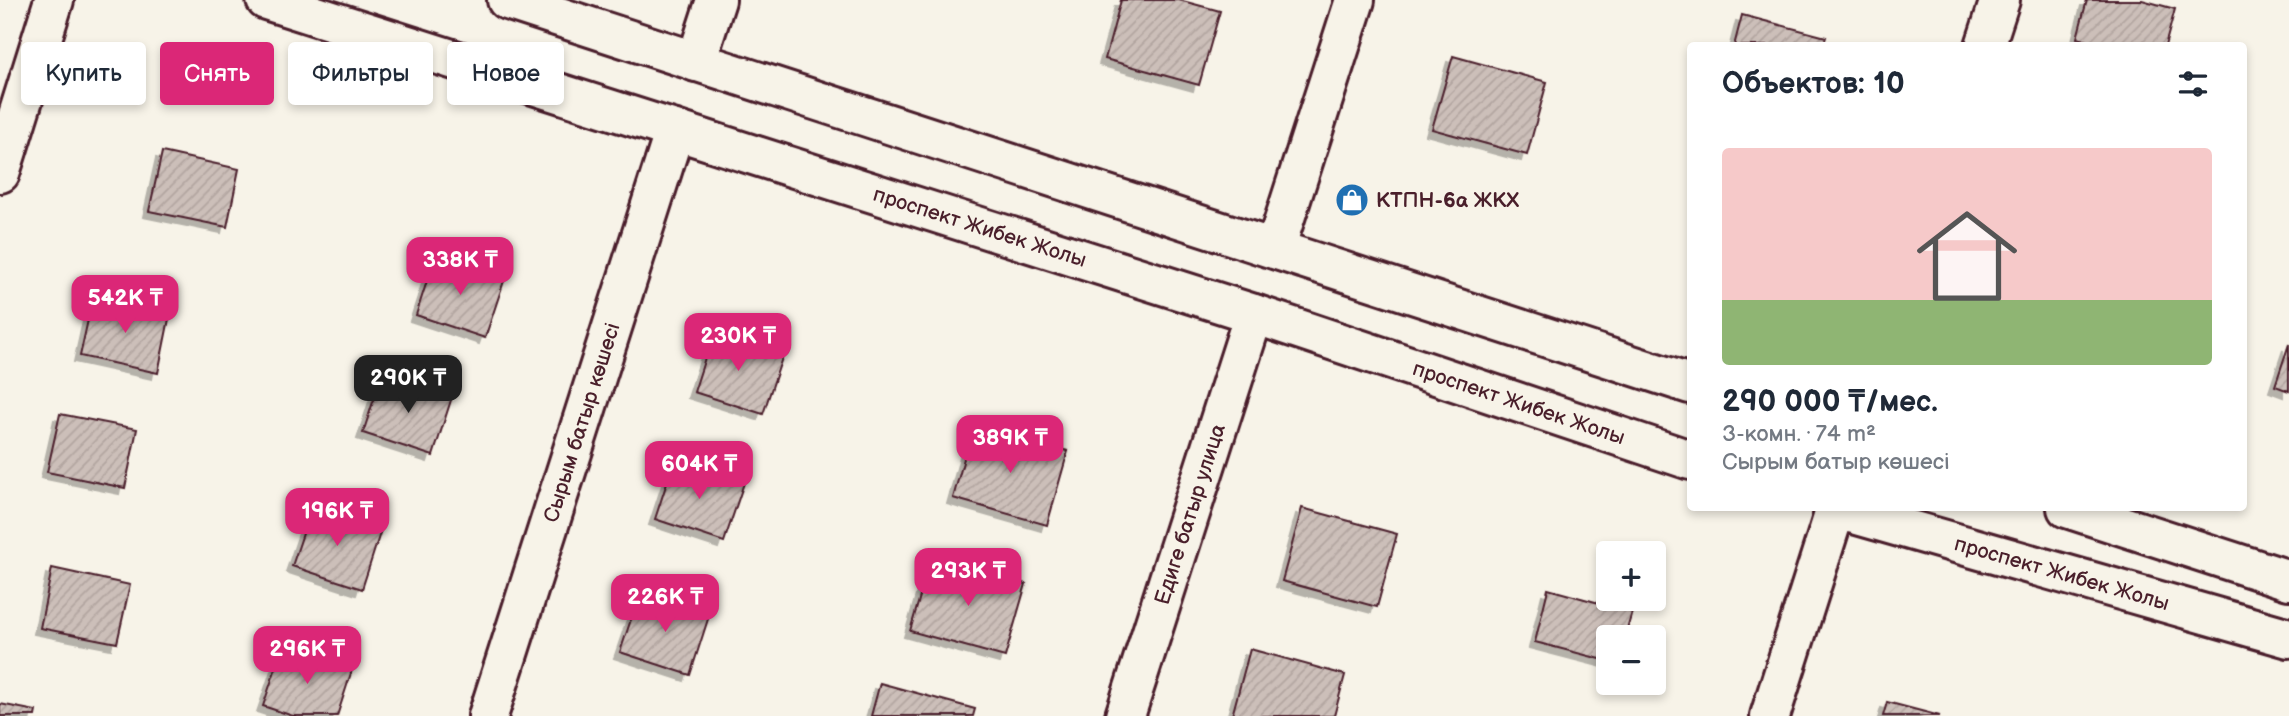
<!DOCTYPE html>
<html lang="ru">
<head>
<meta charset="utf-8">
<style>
  body { margin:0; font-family:"Balsamiq Sans",sans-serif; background:#f2f2f3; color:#1f2937; height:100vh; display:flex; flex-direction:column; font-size:26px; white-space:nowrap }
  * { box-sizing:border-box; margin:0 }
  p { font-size:23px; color:#747a83 }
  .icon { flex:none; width:38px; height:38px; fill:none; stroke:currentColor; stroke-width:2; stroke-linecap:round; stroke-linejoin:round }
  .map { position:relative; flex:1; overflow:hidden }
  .drawer { position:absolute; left:1687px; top:42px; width:560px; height:469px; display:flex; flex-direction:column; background:#fff; border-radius:7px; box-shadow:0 4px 10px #0003 }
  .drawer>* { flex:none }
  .banner { position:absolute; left:21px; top:42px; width:665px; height:63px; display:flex; gap:14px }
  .fabs { position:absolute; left:1596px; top:541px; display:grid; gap:14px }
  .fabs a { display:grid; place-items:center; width:70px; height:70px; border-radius:7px; background:#fff; box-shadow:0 4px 10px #0003; font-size:35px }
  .price { position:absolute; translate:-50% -60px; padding:0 16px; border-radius:14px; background:#db2777; color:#fff; font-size:23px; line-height:46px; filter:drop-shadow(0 2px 4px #0008) }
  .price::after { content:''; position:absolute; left:50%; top:42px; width:21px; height:16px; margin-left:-10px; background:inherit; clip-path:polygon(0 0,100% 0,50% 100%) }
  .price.current { background:#222; color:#fff }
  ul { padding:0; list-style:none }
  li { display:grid; align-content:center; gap:14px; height:371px; padding:0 35px }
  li+li { border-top:2px solid #e0e1e3 }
  li span { display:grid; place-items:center; height:217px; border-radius:7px; color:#555 }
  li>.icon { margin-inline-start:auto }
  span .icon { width:126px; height:126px; fill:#fffc; stroke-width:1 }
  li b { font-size:30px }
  h2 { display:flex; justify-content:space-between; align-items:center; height:84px; padding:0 35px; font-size:30px }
  .chip { padding:0 24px; border-radius:7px; background:#fff; box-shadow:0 4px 10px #0003; font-size:24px; line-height:63px }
  .chip.current { background:#db2777; color:#fff }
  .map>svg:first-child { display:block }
  .building { fill:url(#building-hatch); stroke:#4a1f2b; stroke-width:2; filter:url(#shadow) }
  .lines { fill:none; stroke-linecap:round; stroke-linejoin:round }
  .minor-casing { stroke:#4a1f2b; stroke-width:44 }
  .minor { stroke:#f7f3e8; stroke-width:38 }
  .labels { text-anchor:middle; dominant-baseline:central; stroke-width:5; stroke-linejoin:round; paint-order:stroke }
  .poi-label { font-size:21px; font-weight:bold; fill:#4a1f2b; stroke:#f7f3e8; text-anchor:start }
  .street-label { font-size:21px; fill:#4a1f2b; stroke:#f7f3e8 }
</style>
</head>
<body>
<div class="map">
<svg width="2289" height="716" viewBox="0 0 2289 716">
  <defs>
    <pattern id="building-hatch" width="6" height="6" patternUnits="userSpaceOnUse" patternTransform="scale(1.75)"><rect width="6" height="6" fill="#ccbfb9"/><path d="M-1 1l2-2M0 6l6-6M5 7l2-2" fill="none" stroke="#b1a49f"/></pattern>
    <filter id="shadow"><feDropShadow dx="-6" dy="6" stdDeviation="0" flood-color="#0004"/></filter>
  </defs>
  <rect width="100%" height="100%" fill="#f7f3e8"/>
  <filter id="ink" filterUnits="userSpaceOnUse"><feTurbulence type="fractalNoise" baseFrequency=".0143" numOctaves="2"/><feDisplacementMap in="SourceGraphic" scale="14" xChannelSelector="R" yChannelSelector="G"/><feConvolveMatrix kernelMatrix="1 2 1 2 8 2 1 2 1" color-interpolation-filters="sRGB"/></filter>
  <g filter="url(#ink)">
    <g class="building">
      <polygon points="1121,0 1179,0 1220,11 1199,85 1105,59"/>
      <polygon points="2087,0 2142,0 2175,9 2165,46 2104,46 2077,38"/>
      <polygon points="1742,15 1826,37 1823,46 1734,46"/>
      <polygon points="1453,56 1547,82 1527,155 1432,129"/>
      <polygon points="162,152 239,169 227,227 149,211"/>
      <polygon points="435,256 505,278 485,338 416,315"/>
      <polygon points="93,297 170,314 158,373 80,356"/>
      <polygon points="713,333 783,355 763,414 694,392"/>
      <polygon points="2289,344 2289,391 2275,386"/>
      <polygon points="382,374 452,397 433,456 363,433"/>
      <polygon points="60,414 137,429 125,488 47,472"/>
      <polygon points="973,426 1068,451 1047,525 953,498"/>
      <polygon points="674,461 744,483 724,542 655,519"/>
      <polygon points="312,507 381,530 362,589 292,566"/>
      <polygon points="1302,508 1397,534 1377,607 1282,581"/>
      <polygon points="931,558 1026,584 1005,657 910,631"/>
      <polygon points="52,568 130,585 117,643 40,628"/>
      <polygon points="1548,589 1632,612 1625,637 1608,637 1608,661 1535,642"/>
      <polygon points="640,593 709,616 690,675 620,652"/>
      <polygon points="283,647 352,670 337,716 293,716 263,706"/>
      <polygon points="1250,649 1345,675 1334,716 1232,716"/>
      <polygon points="880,683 975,709 973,716 871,716"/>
      <polygon points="1887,702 1940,716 1883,716"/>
      <polygon points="0,704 36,711 35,716 0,716"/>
    </g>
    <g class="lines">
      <defs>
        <g id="minor">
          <path id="s1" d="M266 0 1254 314 1690 460"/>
          <polyline points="507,0 1690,384"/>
          <polyline points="1985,46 2000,0"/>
          <polyline points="696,62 716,0"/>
          <polyline points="0,173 54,0"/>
          <polyline points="1275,249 1355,0"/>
          <path id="s2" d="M1833 508 2289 638"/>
          <polyline points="2067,508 2289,580"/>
          <path id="s3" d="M488 716 675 130"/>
          <path id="s4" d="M1125 716 1254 314"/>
          <polyline points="1770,716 1836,508"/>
        </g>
      </defs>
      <use href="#minor" class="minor-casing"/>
      <use href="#minor" class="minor"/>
    </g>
  </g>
  <defs>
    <symbol id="shop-disc" viewBox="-11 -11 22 22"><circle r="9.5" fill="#1f6fb2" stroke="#f7f3e8"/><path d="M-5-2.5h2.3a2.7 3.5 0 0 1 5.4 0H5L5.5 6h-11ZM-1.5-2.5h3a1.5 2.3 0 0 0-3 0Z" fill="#fff"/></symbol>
  </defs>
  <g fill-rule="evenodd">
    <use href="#shop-disc" x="1333" y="181" width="38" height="38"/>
  </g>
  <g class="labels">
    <g class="poi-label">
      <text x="1376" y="200">КТПН-6а ЖКХ</text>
    </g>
    <g class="street-label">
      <text stroke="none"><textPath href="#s1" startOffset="749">проспект Жибек Жолы</textPath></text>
      <text stroke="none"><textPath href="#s1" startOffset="1316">проспект Жибек Жолы</textPath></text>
      <text stroke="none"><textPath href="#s3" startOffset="308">Сырым батыр көшесі</textPath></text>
      <text stroke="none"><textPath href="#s4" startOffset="212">Едиге батыр улица</textPath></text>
      <text stroke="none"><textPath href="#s2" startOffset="238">проспект Жибек Жолы</textPath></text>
    </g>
  </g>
</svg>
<div class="fabs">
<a>+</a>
<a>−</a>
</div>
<b class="price" style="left:460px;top:297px">338K ₸</b>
<b class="price" style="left:125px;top:335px">542K ₸</b>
<b class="price" style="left:738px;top:373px">230K ₸</b>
<b class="price current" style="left:408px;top:415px">290K ₸</b>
<b class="price" style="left:1010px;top:475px">389K ₸</b>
<b class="price" style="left:699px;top:501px">604K ₸</b>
<b class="price" style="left:337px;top:548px">196K ₸</b>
<b class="price" style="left:968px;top:608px">293K ₸</b>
<b class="price" style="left:665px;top:634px">226K ₸</b>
<b class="price" style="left:307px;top:686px">296K ₸</b>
<div class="banner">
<a class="chip">Купить</a>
<a class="chip current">Снять</a>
<a class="chip">Фильтры</a>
<a class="chip">Новое</a>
</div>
<section class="drawer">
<h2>Объектов: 10<svg class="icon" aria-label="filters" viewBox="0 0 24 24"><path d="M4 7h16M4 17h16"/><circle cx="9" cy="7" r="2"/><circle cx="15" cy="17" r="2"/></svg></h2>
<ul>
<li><span style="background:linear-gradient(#f6c9c9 70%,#8fb573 0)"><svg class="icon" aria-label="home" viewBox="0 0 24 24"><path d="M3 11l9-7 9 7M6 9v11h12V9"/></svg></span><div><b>290 000 ₸/мес.</b><p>3-комн. · 74 m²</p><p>Сырым батыр көшесі</p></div></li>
</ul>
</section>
</div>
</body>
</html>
